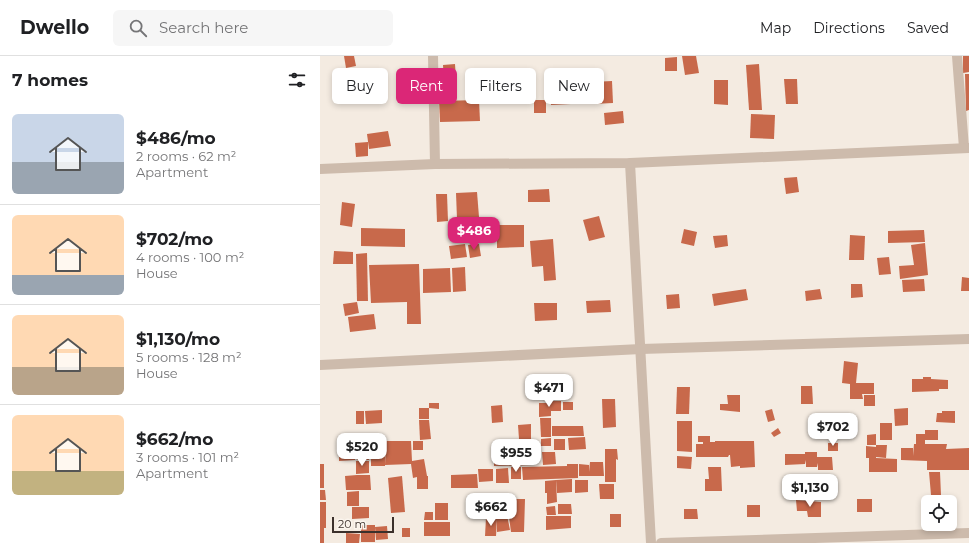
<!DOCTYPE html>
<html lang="en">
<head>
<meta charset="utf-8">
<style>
  body { margin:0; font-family:Montserrat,sans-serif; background:#f6f6f6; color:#202124; height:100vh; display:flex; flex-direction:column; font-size:15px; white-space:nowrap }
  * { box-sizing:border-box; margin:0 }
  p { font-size:13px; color:#757577 }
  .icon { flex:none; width:22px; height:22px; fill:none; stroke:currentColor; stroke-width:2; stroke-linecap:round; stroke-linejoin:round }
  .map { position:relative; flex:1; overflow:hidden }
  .drawer { display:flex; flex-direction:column; background:#fff; width:320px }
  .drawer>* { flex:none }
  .banner { position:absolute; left:12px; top:12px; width:380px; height:36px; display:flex; gap:8px }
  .tools { position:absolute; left:601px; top:439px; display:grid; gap:8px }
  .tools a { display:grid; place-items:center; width:36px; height:36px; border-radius:6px; background:#fff; box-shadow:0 2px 6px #0003; font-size:20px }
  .scale { position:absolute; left:12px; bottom:10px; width:62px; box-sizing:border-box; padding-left:4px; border:2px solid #3b302b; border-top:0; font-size:11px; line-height:14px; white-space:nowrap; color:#3b302b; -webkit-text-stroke:3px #fbf5ee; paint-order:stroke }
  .price { position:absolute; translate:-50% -34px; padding:0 9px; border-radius:8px; background:#fff; color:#222; font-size:13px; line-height:26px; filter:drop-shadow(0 1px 2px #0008) }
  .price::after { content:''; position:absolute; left:50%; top:24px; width:12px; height:9px; margin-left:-6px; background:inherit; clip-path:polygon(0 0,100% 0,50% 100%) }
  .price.current { background:#db2777; color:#fff }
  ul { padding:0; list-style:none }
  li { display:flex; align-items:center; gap:12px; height:100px; padding:0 12px }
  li+li { border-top:1px solid #e0e0e0 }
  li span { display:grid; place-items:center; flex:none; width:112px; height:80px; border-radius:6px; color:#555 }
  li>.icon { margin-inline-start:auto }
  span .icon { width:48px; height:48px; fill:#fffc; stroke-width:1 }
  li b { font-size:17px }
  h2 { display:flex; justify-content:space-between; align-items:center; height:48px; padding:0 12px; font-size:17px }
  .tag { padding:0 14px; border-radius:6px; background:#fff; box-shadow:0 2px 6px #0003; font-size:14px; line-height:36px }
  .tag.current { background:#db2777; color:#fff }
  header { display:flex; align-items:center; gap:24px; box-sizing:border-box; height:56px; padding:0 20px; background:#fff; border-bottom:1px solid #e0e0e0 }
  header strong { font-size:19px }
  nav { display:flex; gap:22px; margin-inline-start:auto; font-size:14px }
  .search { width:280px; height:36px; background:#f6f6f6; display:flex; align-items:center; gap:10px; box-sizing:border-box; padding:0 14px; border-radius:6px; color:#757577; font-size:15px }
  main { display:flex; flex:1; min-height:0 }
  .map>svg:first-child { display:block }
  .building { fill:#c8694b }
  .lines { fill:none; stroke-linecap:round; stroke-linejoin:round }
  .street { stroke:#cdbbac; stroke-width:10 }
</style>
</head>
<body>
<header>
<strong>Dwello</strong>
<div class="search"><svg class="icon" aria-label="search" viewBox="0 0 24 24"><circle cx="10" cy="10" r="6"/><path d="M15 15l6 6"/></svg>Search here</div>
<nav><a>Map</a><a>Directions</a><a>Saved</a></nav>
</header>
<main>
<section class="drawer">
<h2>7 homes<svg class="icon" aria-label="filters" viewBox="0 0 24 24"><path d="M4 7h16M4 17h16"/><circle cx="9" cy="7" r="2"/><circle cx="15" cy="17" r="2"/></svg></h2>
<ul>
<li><span style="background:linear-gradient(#c9d6e8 60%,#9aa5b1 0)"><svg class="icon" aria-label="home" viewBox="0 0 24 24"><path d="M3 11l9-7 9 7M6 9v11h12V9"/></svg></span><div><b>$486/mo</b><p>2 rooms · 62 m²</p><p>Apartment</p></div></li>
<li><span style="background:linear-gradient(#ffd9b3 75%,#9aa5b1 0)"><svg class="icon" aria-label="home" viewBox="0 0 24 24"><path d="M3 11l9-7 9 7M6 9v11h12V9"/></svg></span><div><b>$702/mo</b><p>4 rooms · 100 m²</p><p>House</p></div></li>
<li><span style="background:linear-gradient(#ffd9b3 65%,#b9a48a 0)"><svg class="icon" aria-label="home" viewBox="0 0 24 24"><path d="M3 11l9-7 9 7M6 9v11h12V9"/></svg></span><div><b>$1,130/mo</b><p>5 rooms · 128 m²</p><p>House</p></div></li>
<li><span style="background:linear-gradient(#ffd9b3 70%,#c2b280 0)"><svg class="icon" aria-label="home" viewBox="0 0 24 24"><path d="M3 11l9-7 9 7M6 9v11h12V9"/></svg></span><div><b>$662/mo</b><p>3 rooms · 101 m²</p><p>Apartment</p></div></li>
</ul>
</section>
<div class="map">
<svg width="649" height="487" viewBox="0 0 649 487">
  <rect width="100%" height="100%" fill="#f4ebe1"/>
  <g class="building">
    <polygon points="24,0 34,0 36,10 26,12"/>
    <polygon points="362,0 376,0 379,17 365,19"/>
    <polygon points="643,0 649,0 649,16 643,17"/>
    <polygon points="357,1 357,15 345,15 345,2"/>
    <polygon points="135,8 136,25 124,27 123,9"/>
    <polygon points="439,8 442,54 429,54 426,9"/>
    <polygon points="645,18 649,18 649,54 646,55"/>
    <rect x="13" y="23" width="11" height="13"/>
    <polygon points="464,23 477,23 478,48 466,48"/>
    <polygon points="270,24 271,47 231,49 230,26"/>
    <polygon points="394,24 408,24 408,49 394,48"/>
    <polygon points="292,25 293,47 273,48 272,26"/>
    <polygon points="159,44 160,65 120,66 119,45"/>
    <rect x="214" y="44" width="12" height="13"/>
    <polygon points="303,55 304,67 285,69 284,57"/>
    <polygon points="431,58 455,59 454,83 430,82"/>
    <polygon points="68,75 71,90 49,93 47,78"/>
    <polygon points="48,86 48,100 36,101 35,87"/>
    <polygon points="477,121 479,136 466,138 464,122"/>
    <polygon points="229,133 230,146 208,146 208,134"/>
    <polygon points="157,136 159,161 137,163 136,137"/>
    <polygon points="116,138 127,138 128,165 117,166"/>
    <polygon points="22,146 35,148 32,171 20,169"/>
    <polygon points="279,160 285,181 269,185 263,164"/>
    <polygon points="177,169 204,169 204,191 177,192"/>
    <polygon points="41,172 85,173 85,191 41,190"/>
    <polygon points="364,173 377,176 374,190 361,187"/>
    <polygon points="604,174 605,186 568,187 568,175"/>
    <polygon points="407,179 408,190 395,192 393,180"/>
    <polygon points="530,179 545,180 544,204 529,204"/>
    <polygon points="233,183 236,224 224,225 223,210 212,211 210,185"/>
    <polygon points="605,187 608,219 580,223 579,210 594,209 591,189"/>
    <polygon points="145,188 147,201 131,203 129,190"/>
    <polygon points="159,188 161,200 150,202 148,189"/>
    <polygon points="14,195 33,196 33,208 13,208"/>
    <polygon points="47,197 48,245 37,245 36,198"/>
    <polygon points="569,201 571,218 559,219 557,202"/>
    <polygon points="99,208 101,268 87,268 87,246 51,247 49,209"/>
    <polygon points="145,211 146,235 133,236 132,212"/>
    <polygon points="130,212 131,236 103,237 103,213"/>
    <polygon points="642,221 649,222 649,235 641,235"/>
    <polygon points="604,223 605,235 583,236 582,224"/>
    <polygon points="531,228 542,228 543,241 531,242"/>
    <polygon points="426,233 428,244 394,250 392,238"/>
    <polygon points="500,233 502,243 486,245 485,235"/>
    <polygon points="359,238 360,252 347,253 346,239"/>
    <polygon points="290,244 291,256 267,257 266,245"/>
    <polygon points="37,246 39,257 25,260 23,248"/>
    <polygon points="214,247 237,247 237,264 215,265"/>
    <polygon points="54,258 56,273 30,276 28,261"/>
    <polygon points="524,305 538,307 536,327 554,327 554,338 542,338 543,343 530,343 530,328 522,327"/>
    <polygon points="603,321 611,321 611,323 628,324 628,333 619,333 619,335 592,336 592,323 603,323"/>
    <polygon points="481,330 492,330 493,348 481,348"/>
    <polygon points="357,331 370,331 369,358 356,358"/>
    <polygon points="407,339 420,339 420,356 400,354 400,348 408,348"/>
    <rect x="544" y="339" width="11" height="11"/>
    <polygon points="282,343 295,343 296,371 283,372"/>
    <polygon points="231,345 241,345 241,355 231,355 231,360 219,361 219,347 231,347"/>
    <rect x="243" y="346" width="10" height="8"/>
    <polygon points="109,347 119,347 119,353 109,352"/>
    <polygon points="182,349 183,366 172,367 171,350"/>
    <rect x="99" y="352" width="10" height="11"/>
    <polygon points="588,352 588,369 575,370 574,353"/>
    <polygon points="452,353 455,364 448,366 445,355"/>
    <polygon points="62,354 62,367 46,368 45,355"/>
    <rect x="36" y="355" width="8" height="13"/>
    <polygon points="622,355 635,355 635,367 616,366 617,357 622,357"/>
    <polygon points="220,362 231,362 231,381 221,381"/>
    <polygon points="99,364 109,364 111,383 100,384"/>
    <polygon points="357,365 372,365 372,396 357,395"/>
    <rect x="560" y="367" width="12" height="17"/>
    <polygon points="211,368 211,383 199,383 198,369"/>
    <polygon points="232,370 263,370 264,380 232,380"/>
    <polygon points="458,372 461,377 454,381 451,377"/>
    <polygon points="605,374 618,374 618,384 605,384 605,388 627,388 626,393 649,392 649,414 607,414 607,405 581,404 581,392 593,392 593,400 594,388 596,388 596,378 605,378"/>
    <polygon points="36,378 48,378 49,404 37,404"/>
    <polygon points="556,378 556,389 547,389 547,379"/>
    <polygon points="34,379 35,394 22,394 22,380"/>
    <polygon points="378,380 390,380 390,386 395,386 395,385 434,385 435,411 420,412 420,398 420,410 411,411 410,399 409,399 408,401 376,401 376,388 383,388 383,386 378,386"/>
    <polygon points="265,381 266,393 249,394 248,382"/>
    <polygon points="231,382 231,390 221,390 221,383"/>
    <rect x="234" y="383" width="11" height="11"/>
    <polygon points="199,384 211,384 212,409 174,410 174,399 188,399 189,405 188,397 200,397"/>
    <polygon points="66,385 91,385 92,405 104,403 107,420 108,420 108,433 97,433 97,421 93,422 91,408 65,409"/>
    <rect x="93" y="385" width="10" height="9"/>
    <rect x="51" y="386" width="14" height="24"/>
    <rect x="508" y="387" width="10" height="8"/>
    <polygon points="556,389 567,389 566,402 556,401 556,402 577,403 577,416 549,416 549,402 546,402 546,390 556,391"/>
    <polygon points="285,393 297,393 298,404 296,403 296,426 285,426"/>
    <polygon points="19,395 35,395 35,404 19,405"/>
    <polygon points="222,396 235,396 236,408 223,409"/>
    <polygon points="485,396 497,396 497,401 512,401 513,414 498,414 498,407 497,411 486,411 486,404 485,408 465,409 465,398 485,398"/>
    <polygon points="357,400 372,401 371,413 357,412"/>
    <polygon points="36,405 49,405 49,417 36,418"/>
    <polygon points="270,406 283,406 284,420 259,420 259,408 269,409 269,416"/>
    <rect x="0" y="408" width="4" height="24"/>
    <polygon points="247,408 258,408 258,422 203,424 202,411 247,410"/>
    <rect x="191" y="411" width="10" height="12"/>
    <polygon points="388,411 401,411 402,435 385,435 385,423 389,423"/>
    <polygon points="188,412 189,427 176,427 176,413"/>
    <polygon points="158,413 173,413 173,425 159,426"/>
    <polygon points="609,416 620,416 621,439 625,439 625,446 613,446 613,439 611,439"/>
    <polygon points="157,418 158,432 131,432 131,419"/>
    <polygon points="37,419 37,426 37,419 50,419 51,434 26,434 25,420"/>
    <polygon points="82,420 85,456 71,457 68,422"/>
    <polygon points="252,423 252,436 237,437 236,424"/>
    <polygon points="236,424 237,446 227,448 227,437 225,437 225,425"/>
    <polygon points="255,424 268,424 268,436 255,437"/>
    <polygon points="279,428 294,428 294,443 280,443"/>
    <polygon points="0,434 5,434 6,444 0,444"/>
    <polygon points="39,435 39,450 27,450 27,436"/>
    <polygon points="188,443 205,443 204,476 191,476 188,454"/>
    <rect x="537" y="443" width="15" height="13"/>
    <polygon points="476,444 501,446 501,461 488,461 487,455 477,455"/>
    <polygon points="0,446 6,446 6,472 4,472 4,487 0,487"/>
    <rect x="115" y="447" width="13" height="17"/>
    <polygon points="238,448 251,448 252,458 238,458"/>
    <rect x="427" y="449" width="13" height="12"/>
    <polygon points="235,450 236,459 227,459 226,451"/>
    <polygon points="32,451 49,451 49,462 32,463"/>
    <polygon points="364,453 377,453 378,463 364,463"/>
    <polygon points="177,454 186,454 190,474 177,476"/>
    <polygon points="105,456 113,456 113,464 104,464"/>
    <rect x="290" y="458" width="11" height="13"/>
    <polygon points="226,460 251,460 251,472 226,474"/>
    <polygon points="166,462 177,463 176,480 165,480"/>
    <rect x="104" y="466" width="26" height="14"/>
    <rect x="41" y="469" width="14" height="17"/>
    <polygon points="67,470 68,483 56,484 55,471"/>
    <rect x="82" y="472" width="8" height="9"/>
    <polygon points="26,477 40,478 39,487 26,487"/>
  </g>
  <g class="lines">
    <g class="street">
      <polyline points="113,0 115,108"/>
      <polyline points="637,0 644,92"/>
      <polyline points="310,107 331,487"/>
      <polyline points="0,113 115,108 310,107 649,92"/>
      <polyline points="0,309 321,293 649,283"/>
      <polyline points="341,487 649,477"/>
    </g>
  </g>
</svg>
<div class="tools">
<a><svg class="icon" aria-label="locate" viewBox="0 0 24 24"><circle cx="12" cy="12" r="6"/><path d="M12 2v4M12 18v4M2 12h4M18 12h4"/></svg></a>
</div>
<div class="scale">20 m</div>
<b class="price current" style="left:154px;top:195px">$486</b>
<b class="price" style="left:229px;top:352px">$471</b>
<b class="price" style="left:513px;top:391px">$702</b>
<b class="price" style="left:42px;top:411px">$520</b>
<b class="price" style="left:196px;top:417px">$955</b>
<b class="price" style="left:490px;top:452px">$1,130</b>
<b class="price" style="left:171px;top:471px">$662</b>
<div class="banner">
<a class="tag">Buy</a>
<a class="tag current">Rent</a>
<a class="tag">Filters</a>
<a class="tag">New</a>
</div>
</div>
</main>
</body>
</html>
